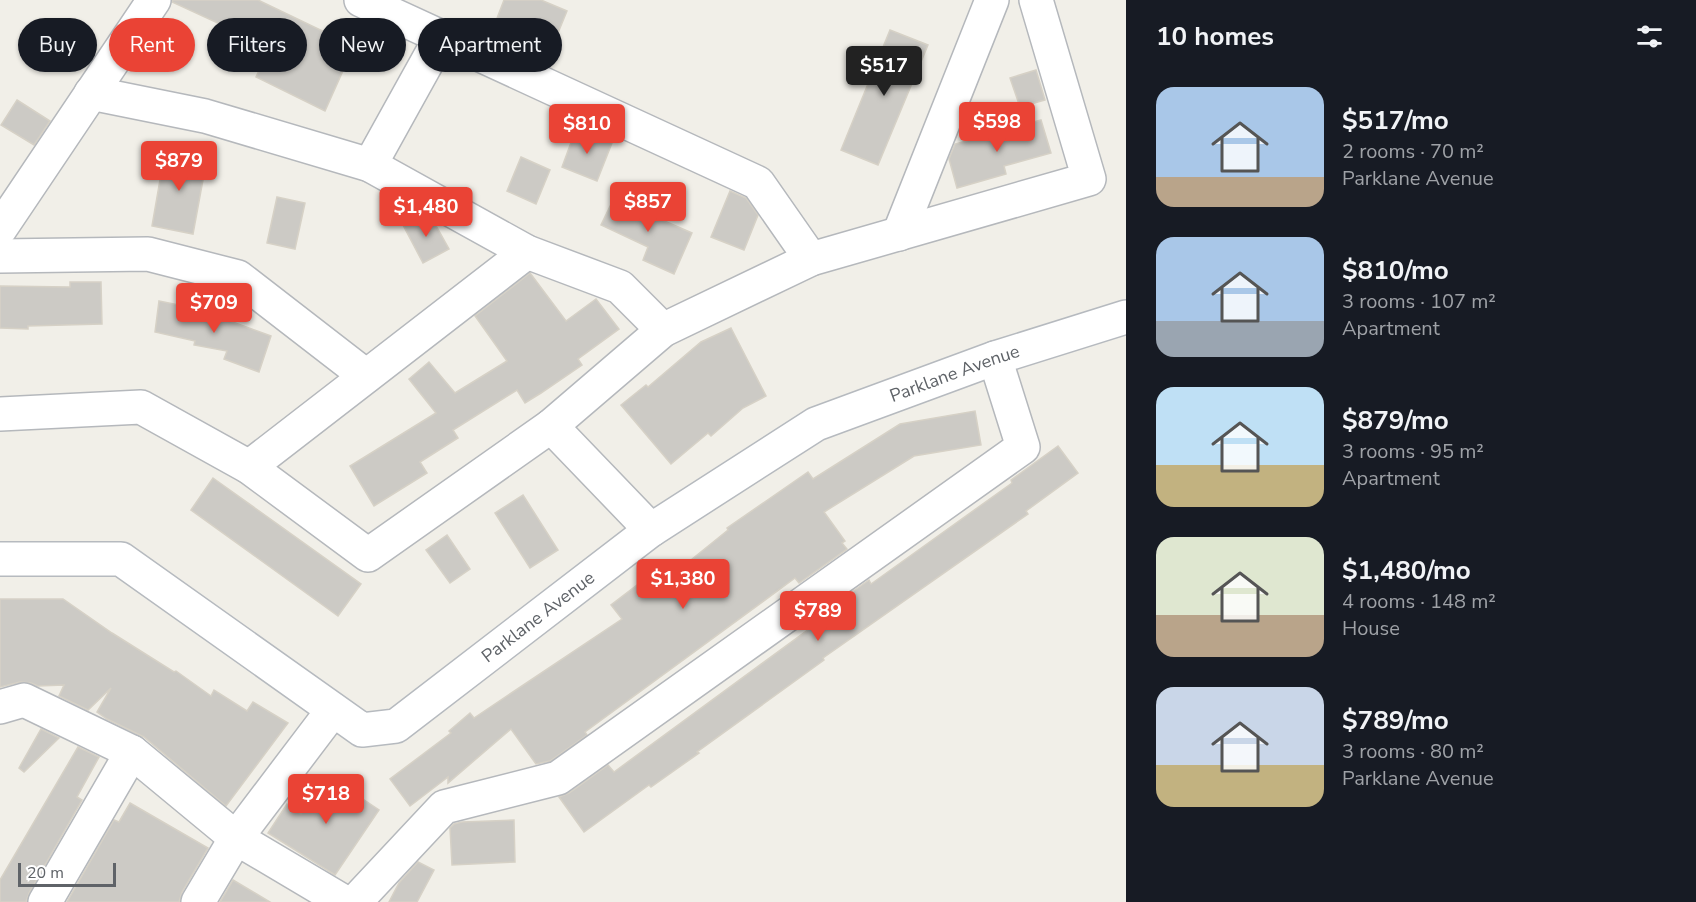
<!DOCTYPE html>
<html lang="en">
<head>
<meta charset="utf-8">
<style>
  body { margin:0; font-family:"Nunito Sans",sans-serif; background:#242831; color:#f1f3f6; height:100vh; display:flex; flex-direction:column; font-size:22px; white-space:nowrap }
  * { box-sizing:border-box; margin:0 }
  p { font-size:20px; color:#9ea1a6 }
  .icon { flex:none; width:33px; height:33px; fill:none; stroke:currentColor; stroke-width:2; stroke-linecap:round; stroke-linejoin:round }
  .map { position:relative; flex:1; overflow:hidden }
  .panel { display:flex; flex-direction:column; background:#171b24; width:570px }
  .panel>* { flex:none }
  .banner { position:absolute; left:18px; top:18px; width:570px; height:54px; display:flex; gap:12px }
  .scale { position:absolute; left:18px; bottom:15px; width:98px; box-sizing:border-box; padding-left:6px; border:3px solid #5f6368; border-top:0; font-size:16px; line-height:21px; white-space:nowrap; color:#5f6368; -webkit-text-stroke:4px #fff; paint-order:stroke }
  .price { position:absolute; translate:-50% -51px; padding:0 14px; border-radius:6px; background:#ea4335; color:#fff; font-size:20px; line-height:39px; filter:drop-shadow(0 2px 3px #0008) }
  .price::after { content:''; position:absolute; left:50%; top:36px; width:18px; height:14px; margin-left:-9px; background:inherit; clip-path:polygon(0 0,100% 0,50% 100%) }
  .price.current { background:#222; color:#fff }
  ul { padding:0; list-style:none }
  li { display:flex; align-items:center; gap:18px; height:150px; padding:0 30px }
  li span { display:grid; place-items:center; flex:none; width:168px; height:120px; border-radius:18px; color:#555 }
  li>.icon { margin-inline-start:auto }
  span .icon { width:72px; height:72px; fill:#fffc; stroke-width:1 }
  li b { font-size:26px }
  h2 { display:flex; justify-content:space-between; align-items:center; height:72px; padding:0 30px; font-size:26px }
  .pill { padding:0 21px; border-radius:27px; background:#171b24; box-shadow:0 2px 4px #0004; font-size:21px; line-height:54px }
  .pill.current { background:#ea4335; color:#fff }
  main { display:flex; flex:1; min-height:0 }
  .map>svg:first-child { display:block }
  .building { fill:#cccac5; stroke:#d6d1c6; stroke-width:1.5 }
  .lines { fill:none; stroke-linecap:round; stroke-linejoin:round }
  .street-casing { stroke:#b5b8bc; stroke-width:36 }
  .secondary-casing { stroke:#b6babf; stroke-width:36 }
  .street { stroke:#fff; stroke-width:33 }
  .secondary { stroke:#fff; stroke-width:33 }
  .labels { text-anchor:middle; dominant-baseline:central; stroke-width:5; stroke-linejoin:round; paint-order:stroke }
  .street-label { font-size:18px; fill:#5f6368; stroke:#fff }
</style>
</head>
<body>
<main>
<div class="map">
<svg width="1126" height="902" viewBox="0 0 1126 902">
  <rect width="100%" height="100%" fill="#f1efe8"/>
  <g class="building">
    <polygon points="173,0 258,0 354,46 325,111 256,77 270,47 172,2"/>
    <polygon points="504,0 541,0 567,11 551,50 494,26"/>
    <polygon points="890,30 928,45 878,165 841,150"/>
    <polygon points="1036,70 1045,100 1020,107 1010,78"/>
    <polygon points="17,100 50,121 34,145 1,125"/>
    <polygon points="1041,120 1051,153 1004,166 1006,174 957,188 949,159 955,144"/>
    <polygon points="576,129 612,143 597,181 562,167"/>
    <polygon points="165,151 207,158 193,234 152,226"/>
    <polygon points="521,157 550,170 536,204 507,191"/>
    <polygon points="730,191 746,198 758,215 744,250 711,237"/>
    <polygon points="616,194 641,205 639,210 692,233 674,274 643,260 648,247 601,225"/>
    <polygon points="277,197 305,203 295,249 267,243"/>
    <polygon points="421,215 434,222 449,249 423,263 403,225"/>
    <polygon points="530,273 566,321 596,299 619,329 578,359 582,365 541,393 525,403 517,390 453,430 458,438 420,462 427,473 374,506 350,466 436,413 409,379 429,362 455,393 507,361 475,316"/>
    <polygon points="70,282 101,282 102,324 28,326 28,329 0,328 0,286 70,287"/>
    <polygon points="159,301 189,307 188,310 219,317 271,336 259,372 224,359 227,351 194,345 195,341 155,332"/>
    <polygon points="731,328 766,396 743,408 711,436 708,433 671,464 621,405 646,385 648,387 701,342"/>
    <polygon points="975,411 981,445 914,456 824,512 845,541 842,543 847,549 799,583 795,578 585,732 587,735 550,761 536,764 511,729 448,783 448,777 410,806 390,779 451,733 449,731 470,713 474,718 622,619 611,605 637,585 641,591 673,568 676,572 728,530 727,528 808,472 813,479 900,424"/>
    <polygon points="1058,446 1078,473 1026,511 1028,514 823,658 824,660 697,752 699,753 651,787 649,785 584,832 559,797 569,793 608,765 614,772 824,618 821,614 869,580 871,584 1012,483 1011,480"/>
    <polygon points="213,478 361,584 338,616 191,510"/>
    <polygon points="523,495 558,550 530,568 495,513"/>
    <polygon points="447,535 470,569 450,583 426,550"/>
    <polygon points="0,599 63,599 112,633 174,672 176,671 211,696 214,690 247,711 253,702 288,723 226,806 144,737 107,719 97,712 111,688 88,710 59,696 64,685 38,686 31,683 20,682 0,687"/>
    <polygon points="41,729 59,738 24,772 19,768"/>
    <polygon points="78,747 99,757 77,797 82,800 29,893 26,902 0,902 0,880"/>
    <polygon points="327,775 379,810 335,875 268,833 287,804 301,814"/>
    <polygon points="130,803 208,848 182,892 179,902 67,902 114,820 119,822"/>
    <polygon points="514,820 515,862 452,865 450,828 454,824 462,822"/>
    <polygon points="418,862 434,870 417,902 389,902 399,883"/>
    <polygon points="233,880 270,902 220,902"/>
  </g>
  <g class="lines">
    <defs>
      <g id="street">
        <polyline points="361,0 758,183 811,259"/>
        <polyline points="91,93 205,116 370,165 527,252 620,287 663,330"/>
        <polyline points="370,165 441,37"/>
        <polyline points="0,229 154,0"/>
        <polyline points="899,234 992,0"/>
        <polyline points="0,256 148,254 238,277 366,376"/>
        <polyline points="0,414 141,407 249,467 368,555 551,426 651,530"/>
        <polyline points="551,426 663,330 811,259 1089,179 1036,0"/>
        <polyline points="249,467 527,252"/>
        <polyline points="0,707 24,700 132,752 236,838 344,902"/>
        <polyline points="45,902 132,752"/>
        <polyline points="198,902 236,838 333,710"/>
        <polyline points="355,902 444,807 558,778 1023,447 995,358"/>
      </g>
      <g id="secondary">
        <path id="s1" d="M0 559H121L362 730 396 726 651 530 816 424 995 358 1126 317"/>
      </g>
    </defs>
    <use href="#street" class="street-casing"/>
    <use href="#secondary" class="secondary-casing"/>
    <use href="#street" class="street"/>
    <use href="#secondary" class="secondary"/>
  </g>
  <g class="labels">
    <g class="street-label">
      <text stroke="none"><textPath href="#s1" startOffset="1116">Parklane Avenue</textPath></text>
      <text stroke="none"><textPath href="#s1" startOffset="630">Parklane Avenue</textPath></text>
    </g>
  </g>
</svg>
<div class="scale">20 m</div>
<b class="price current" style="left:884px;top:97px">$517</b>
<b class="price" style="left:997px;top:153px">$598</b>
<b class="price" style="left:587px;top:155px">$810</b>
<b class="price" style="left:179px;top:192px">$879</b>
<b class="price" style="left:648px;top:233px">$857</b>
<b class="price" style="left:426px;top:238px">$1,480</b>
<b class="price" style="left:214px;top:334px">$709</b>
<b class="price" style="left:683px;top:610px">$1,380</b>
<b class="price" style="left:818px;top:642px">$789</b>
<b class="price" style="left:326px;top:825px">$718</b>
<div class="banner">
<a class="pill">Buy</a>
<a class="pill current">Rent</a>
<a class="pill">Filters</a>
<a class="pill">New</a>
<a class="pill">Apartment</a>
</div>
</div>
<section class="panel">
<h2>10 homes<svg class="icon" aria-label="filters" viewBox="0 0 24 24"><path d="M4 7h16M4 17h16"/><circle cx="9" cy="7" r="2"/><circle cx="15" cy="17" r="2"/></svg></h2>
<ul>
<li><span style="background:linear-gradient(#a9c7e8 75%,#b9a48a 0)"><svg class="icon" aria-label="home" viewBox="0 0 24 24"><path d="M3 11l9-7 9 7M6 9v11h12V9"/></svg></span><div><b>$517/mo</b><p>2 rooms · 70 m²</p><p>Parklane Avenue</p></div></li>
<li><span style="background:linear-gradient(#a9c7e8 70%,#9aa5b1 0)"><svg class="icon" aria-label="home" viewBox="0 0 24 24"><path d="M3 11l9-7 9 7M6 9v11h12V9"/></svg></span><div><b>$810/mo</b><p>3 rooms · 107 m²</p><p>Apartment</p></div></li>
<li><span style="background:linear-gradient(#bfe0f5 65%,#c2b280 0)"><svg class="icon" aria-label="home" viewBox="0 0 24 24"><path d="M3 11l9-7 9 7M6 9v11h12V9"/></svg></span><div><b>$879/mo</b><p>3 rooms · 95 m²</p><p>Apartment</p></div></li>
<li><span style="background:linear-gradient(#dfe7d0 65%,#b9a48a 0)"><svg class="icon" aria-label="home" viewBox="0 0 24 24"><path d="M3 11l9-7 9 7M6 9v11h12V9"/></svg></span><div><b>$1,480/mo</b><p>4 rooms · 148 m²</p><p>House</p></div></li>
<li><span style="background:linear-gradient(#c9d6e8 65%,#c2b280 0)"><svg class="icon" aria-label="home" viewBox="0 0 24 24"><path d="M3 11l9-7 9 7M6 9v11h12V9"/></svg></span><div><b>$789/mo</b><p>3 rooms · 80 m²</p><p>Parklane Avenue</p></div></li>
</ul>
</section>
</main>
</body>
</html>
